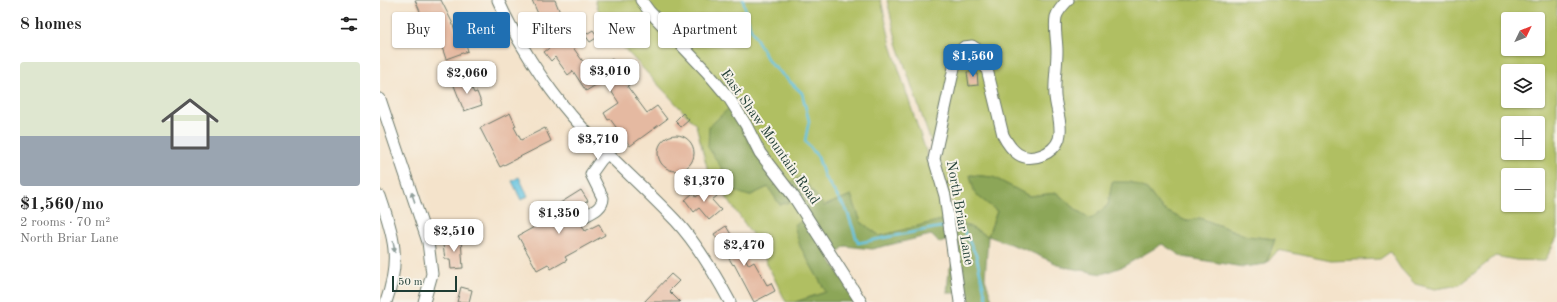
<!DOCTYPE html>
<html lang="en">
<head>
<meta charset="utf-8">
<style>
  body { margin:0; font-family:"Old Standard TT",serif; background:#f6f6f6; color:#222; height:100vh; display:flex; flex-direction:column; font-size:15px; white-space:nowrap }
  * { box-sizing:border-box; margin:0 }
  p { font-size:13px; color:#767676 }
  .icon { flex:none; width:22px; height:22px; fill:none; stroke:currentColor; stroke-width:2; stroke-linecap:round; stroke-linejoin:round }
  .map { position:relative; flex:1; overflow:hidden }
  .sheet { display:flex; flex-direction:column; background:#fff; width:380px }
  .sheet>* { flex:none }
  .guide { position:absolute; left:12px; top:12px; width:380px; height:36px; display:flex; gap:8px }
  .needle { width:26px; rotate:47deg }
  .tools { position:absolute; left:1121px; top:12px; display:grid; gap:8px }
  .tools a { display:grid; place-items:center; width:44px; height:44px; border-radius:4px; background:#fff; box-shadow:0 1px 3px #0004; font-size:20px }
  .scale { position:absolute; left:12px; bottom:10px; width:65px; box-sizing:border-box; padding-left:4px; border:2px solid #1f3d34; border-top:0; font-size:11px; line-height:14px; white-space:nowrap; color:#1f3d34; -webkit-text-stroke:3px #f7f3e8; paint-order:stroke }
  .price { position:absolute; translate:-50% -34px; padding:0 9px; border-radius:8px; background:#fff; color:#222; font-size:13px; line-height:26px; filter:drop-shadow(0 1px 2px #0008) }
  .price::after { content:''; position:absolute; left:50%; top:24px; width:12px; height:9px; margin-left:-6px; background:inherit; clip-path:polygon(0 0,100% 0,50% 100%) }
  .price.current { background:#1f6fb2; color:#fff }
  ul { padding:0; list-style:none }
  li { display:grid; align-content:center; gap:8px; height:212px; padding:0 20px }
  li+li { border-top:1px solid #e0e0e0 }
  li span { display:grid; place-items:center; height:124px; border-radius:4px; color:#555 }
  li>.icon { margin-inline-start:auto }
  span .icon { width:72px; height:72px; fill:#fffc; stroke-width:1 }
  li b { font-size:17px }
  h2 { display:flex; justify-content:space-between; align-items:center; height:48px; padding:0 20px; font-size:17px }
  .chip { padding:0 14px; border-radius:4px; background:#fff; box-shadow:0 1px 3px #0004; font-size:14px; line-height:36px }
  .chip.current { background:#1f6fb2; color:#fff }
  main { display:flex; flex:1; min-height:0 }
  .map>svg:first-child { display:block }
  .green { fill:#b0bf62; stroke:#687e4b; fill-rule:evenodd }
  .forest { fill:#8ca658; stroke:#567246 }
  .water { fill:#62c3e1; stroke:#40808a }
  .lines { fill:none; stroke-linecap:round; stroke-linejoin:round }
  .stream { stroke:#62c3e1; stroke-width:2.5 }
  .building { fill:#e5b9a1 }
  .minor-casing { stroke:#6a7769; stroke-width:13 }
  .minor { stroke:#fff; stroke-width:11 }
  .oneway { fill:#8f9e9a }
  .labels { text-anchor:middle; dominant-baseline:central; stroke-width:4; stroke-linejoin:round; paint-order:stroke }
  .street-label { font-size:14px; fill:#1f3d34; stroke:#f7f3e8 }
</style>
</head>
<body>
<main>
<section class="sheet">
<h2>8 homes<svg class="icon" aria-label="filters" viewBox="0 0 24 24"><path d="M4 7h16M4 17h16"/><circle cx="9" cy="7" r="2"/><circle cx="15" cy="17" r="2"/></svg></h2>
<ul>
<li><span style="background:linear-gradient(#dfe7d0 60%,#9aa5b1 0)"><svg class="icon" aria-label="home" viewBox="0 0 24 24"><path d="M3 11l9-7 9 7M6 9v11h12V9"/></svg></span><div><b>$1,560/mo</b><p>2 rooms · 70 m²</p><p>North Briar Lane</p></div></li>
</ul>
</section>
<div class="map">
<svg width="1177" height="302" viewBox="0 0 1177 302">
  <rect width="100%" height="100%" fill="#f7f3e8"/>
  <filter id="ink" filterUnits="userSpaceOnUse"><feTurbulence type="fractalNoise" baseFrequency=".025" numOctaves="2"/><feDisplacementMap in="SourceGraphic" scale="8" xChannelSelector="R" yChannelSelector="G"/><feConvolveMatrix kernelMatrix="1 2 1 2 8 2 1 2 1" color-interpolation-filters="sRGB"/></filter>
  <filter id="wash" filterUnits="userSpaceOnUse"><feTurbulence type="fractalNoise" baseFrequency=".012" numOctaves="4" result="noise"/><feDisplacementMap in="SourceGraphic" scale="16" xChannelSelector="R" yChannelSelector="G"/><feGaussianBlur stdDeviation="0.9" result="paint"/><feColorMatrix in="noise" values="0 0 0 0 0 0 0 0 0 0 0 0 0 0 0 0 0 1.4 0 .05"/><feComposite in="paint" operator="in"/></filter>
  <g filter="url(#wash)">
    <rect width="100%" height="100%" fill="#f4e3cb"/>
    <g class="green">
      <polygon points="215,0 501,0 511,45 534,116 569,218 500,236 481,222 471,195 444,206 401,188 376,154 369,196 388,187 400,205 411,201 423,220 420,246 446,292 415,302 406,302 374,237 328,171 316,125 242,46 218,9"/>
      <path d="M507 0H1177V237L1165 261 1136 260 1115 256 1080 285 1055 289 1035 284 1021 269 1010 252 1000 259 951 261 898 250 886 264 895 239 867 236 820 218 806 221 782 209 767 189 732 182 728 205 711 219 698 211 677 193 649 196 613 177 590 175 595 194 617 211 608 236 578 221 517 43ZM1128 19H1158V49H1128ZM1128 71H1158V101H1128ZM1128 123H1158V153H1128ZM1128 175H1158V205H1128Z"/>
    </g>
    <polygon class="forest" points="349,108 376,154 401,188 421,176 444,206 471,195 481,222 500,236 569,218 578,221 608,236 617,211 595,194 590,175 613,177 649,196 677,193 698,211 711,219 728,205 732,182 750,182 767,189 782,209 806,221 820,218 867,236 895,239 886,264 863,267 803,257 782,244 744,266 722,274 684,267 644,249 608,236 605,279 613,302 583,302 583,293 567,293 569,270 578,254 579,242 570,239 560,243 551,235 492,249 465,246 450,259 477,302 415,302 446,292 420,246 414,225 423,221 411,201 400,205 388,187 369,196 357,192 328,147 329,127"/>
    <polygon class="water" points="139,177 148,196 141,200 132,181"/>
    <g class="lines">
      <g class="stream">
        <polyline points="363,0 370,27 389,62 422,93 429,121 425,141 438,157 444,176 467,211 478,243 560,227 566,228"/>
        <polyline points="576,229 584,231 596,255 607,302"/>
      </g>
    </g>
    <g id="blocks">
      <g class="building">
        <polygon points="35,0 61,0 72,22 79,43 85,41 88,51 66,59 58,36 62,35 57,20 46,25"/>
        <polygon points="152,0 175,0 183,20 160,30 154,18 159,16"/>
        <polygon points="213,30 218,37 210,42 205,35"/>
        <polygon points="185,36 211,73 232,59 249,85 247,86 267,113 277,106 287,119 250,146 230,119 228,120 224,113 239,103 224,80 206,91 193,71 188,75 175,57 171,61 164,52"/>
        <polygon points="597,71 598,85 589,86 587,72"/>
        <polygon points="87,77 94,93 97,92 102,105 84,111 73,83"/>
        <polygon points="130,113 136,126 134,127 141,140 165,128 171,141 120,167 100,128"/>
        <polygon points="303,113 309,120 301,127 295,121"/>
        <circle cx="296" cy="153" r="18"/>
        <polygon points="329,187 337,196 332,200 341,210 329,220 319,208 314,212 305,200 313,193 316,197"/>
        <polygon points="201,190 208,201 194,210 196,214 194,217 195,222 198,224 202,225 205,231 219,224 225,235 185,257 187,260 171,269 168,264 157,270 138,236 181,212 177,205"/>
        <polygon points="346,226 369,265 374,262 387,285 391,283 395,291 374,302 354,264 353,265 334,234"/>
        <polygon points="81,239 83,268 71,269 70,259 65,259 63,245 68,244 68,240"/>
        <polygon points="291,274 299,281 289,291 300,302 264,302"/>
        <polygon points="81,287 92,290 89,302 77,302"/>
      </g>
    </g>
  </g>
  <g filter="url(#ink)">
    <use href="#blocks" fill-opacity="0" stroke="#6a7769" stroke-width="1"/>
    <g class="lines">
      <defs>
        <g id="minor">
          <path d="M118 0C135 38 164 84 191 115 224 153 262 185 296 221 318 245 335 274 350 302"/>
          <polyline points="261,0 269,11 327,72 349,98 366,125 380,153 414,197 481,302"/>
          <polyline points="0,99 48,242 52,274 44,302"/>
          <path d="M0 196C14 237 21 259 6 302"/>
          <path d="M201 218C210 213 223 209 223 198L211 174 221 160 227 154"/>
          <path d="M580 302 565 196 554 159 577 54 584 47 592 46 600 51 605 61 623 135C627 143 631 149 638 154 652 163 674 153 679 139 683 125 676 110 675 96 674 81 677 66 677 51 677 40 674 28 676 17 678 10 683 5 688 0"/>
        </g>
      </defs>
      <use href="#minor" class="minor-casing"/>
      <use href="#minor" class="minor"/>
    </g>
    <defs><path id="oneway-solid" d="M-6-.8H1V-3.2L6.5 0L1 3.2V.8H-6Z"/></defs>
    <g class="oneway">
      <use href="#oneway-solid" transform="translate(33 197) rotate(-109)"/>
      <use href="#oneway-solid" transform="translate(14 247) rotate(81)"/>
    </g>
  </g>
  <g class="labels">
    <g class="street-label">
      <text transform="translate(390 137) rotate(55)">East Shaw Mountain Road</text>
      <text transform="translate(580 213) rotate(80)">North Briar Lane</text>
    </g>
  </g>
</svg>
<div class="tools">
<a><svg class="needle" viewBox="-14 -14 28 28"><path d="M0-13l5 13h-10z" fill="#e53935"/><path d="M0 13l5-13h-10z" fill="#767676"/></svg></a>
<a><svg class="icon" aria-label="layers" viewBox="0 0 24 24"><path d="M12 4l9 5-9 5-9-5zM3 14l9 5 9-5"/></svg></a>
<a>+</a>
<a>−</a>
</div>
<div class="scale">50 m</div>
<b class="price current" style="left:593px;top:78px">$1,560</b>
<b class="price" style="left:230px;top:93px">$3,010</b>
<b class="price" style="left:87px;top:95px">$2,060</b>
<b class="price" style="left:218px;top:161px">$3,710</b>
<b class="price" style="left:324px;top:203px">$1,370</b>
<b class="price" style="left:179px;top:235px">$1,350</b>
<b class="price" style="left:74px;top:253px">$2,510</b>
<b class="price" style="left:364px;top:267px">$2,470</b>
<div class="guide">
<a class="chip">Buy</a>
<a class="chip current">Rent</a>
<a class="chip">Filters</a>
<a class="chip">New</a>
<a class="chip">Apartment</a>
</div>
</div>
</main>
</body>
</html>
